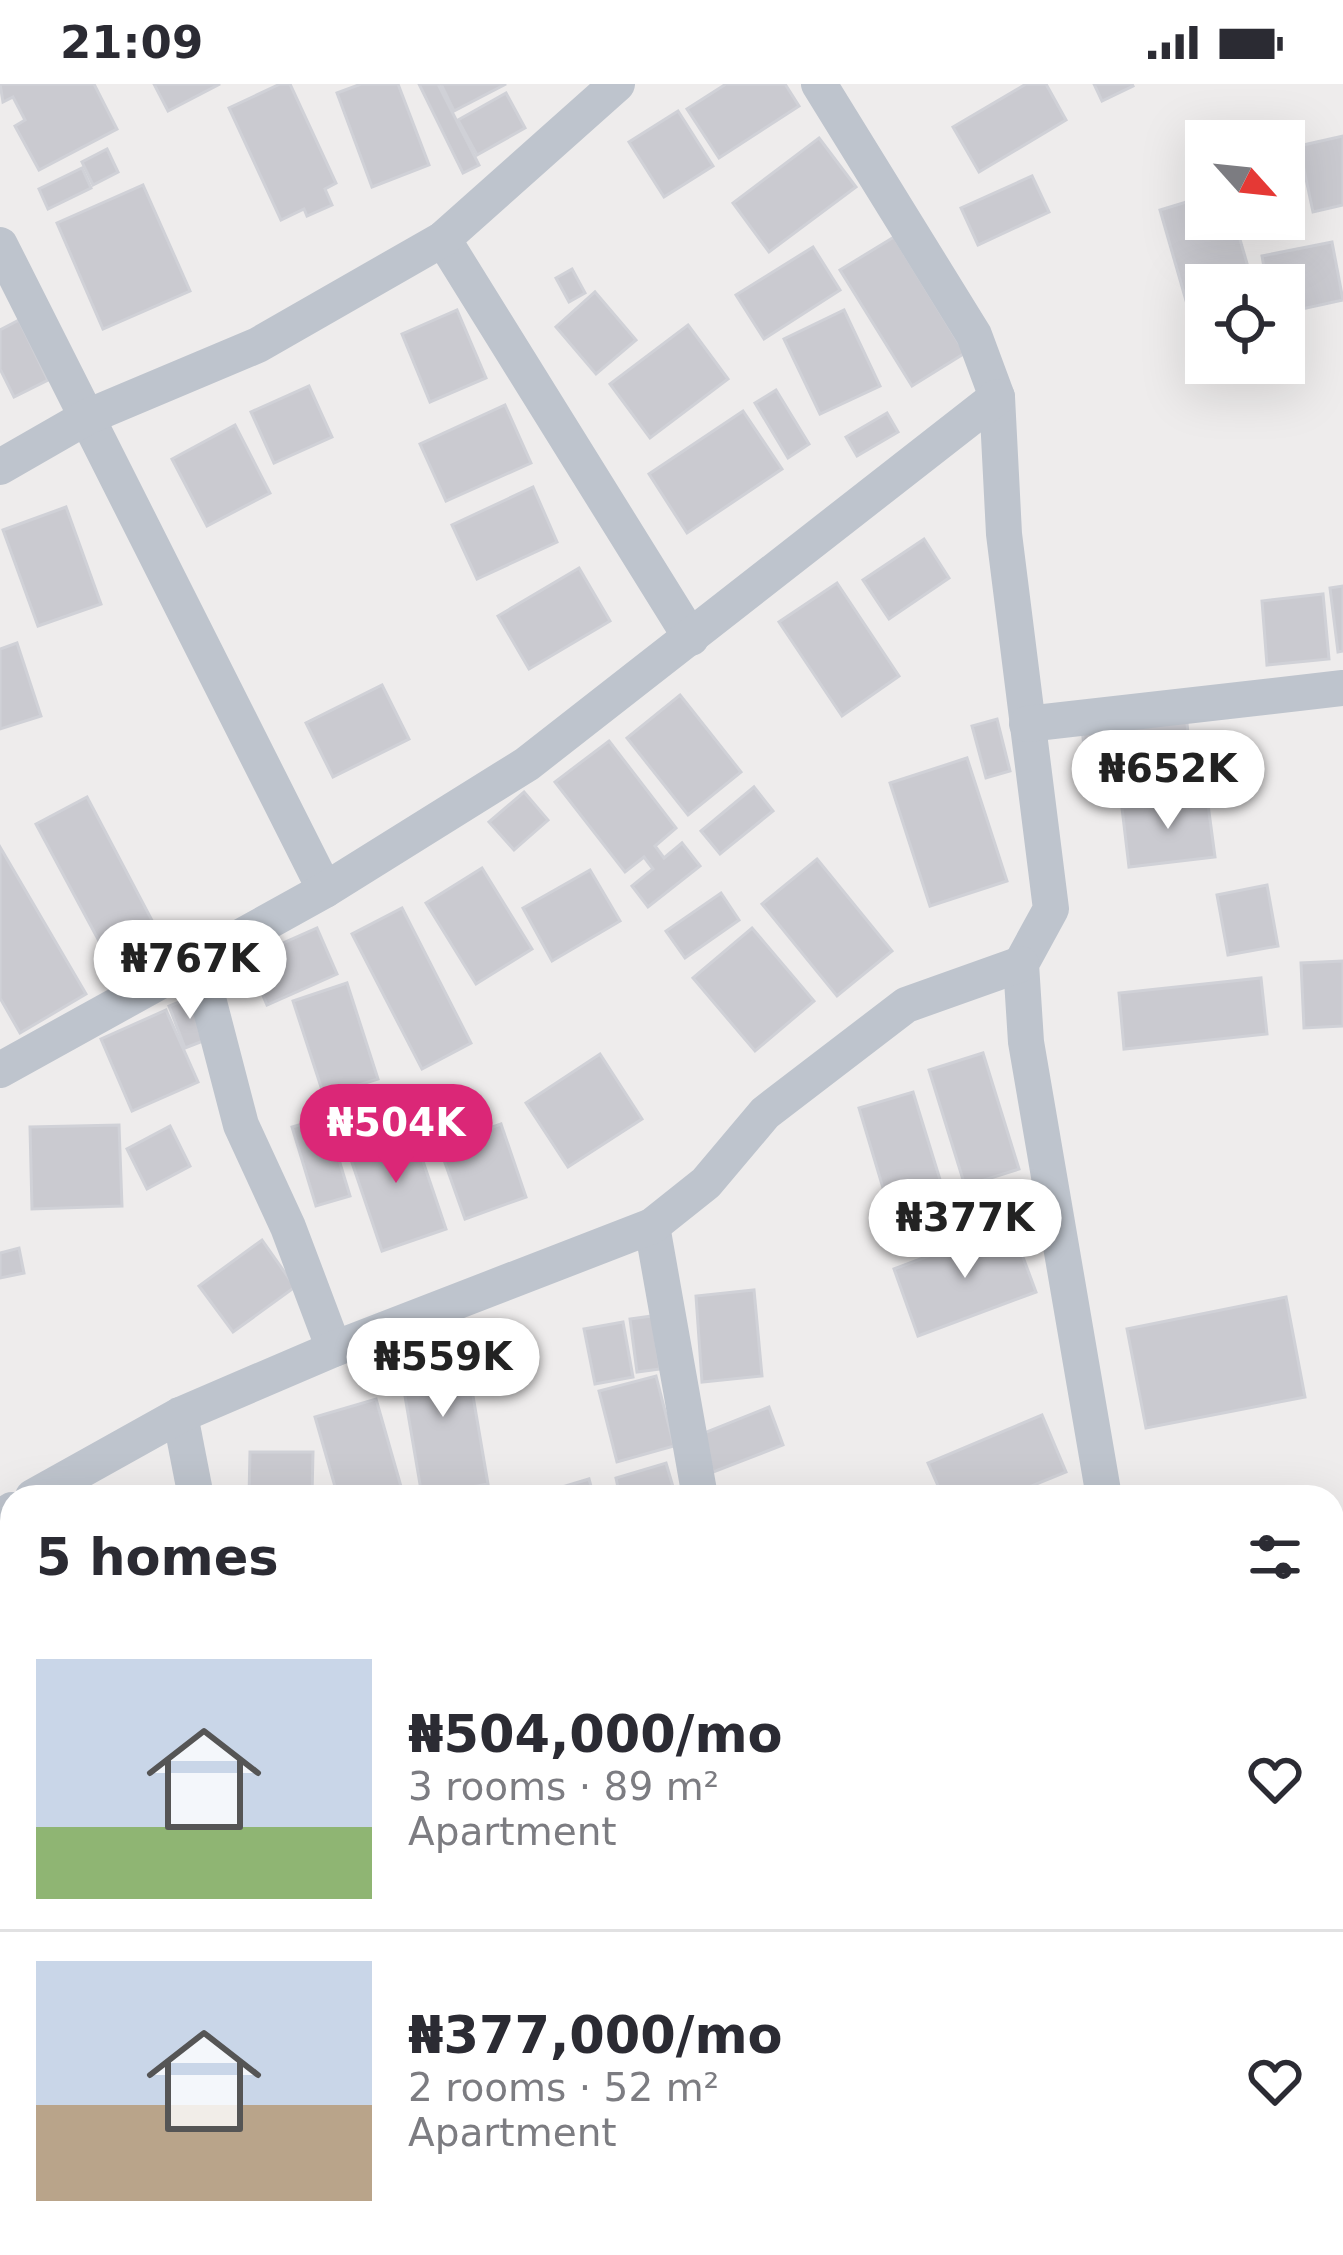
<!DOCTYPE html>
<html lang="en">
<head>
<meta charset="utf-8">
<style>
  body { margin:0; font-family:"DejaVu Sans",sans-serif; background:#f7f7f7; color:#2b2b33; height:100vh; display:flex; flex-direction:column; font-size:45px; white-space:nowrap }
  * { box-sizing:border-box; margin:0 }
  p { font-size:39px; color:#7c7c81 }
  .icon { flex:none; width:66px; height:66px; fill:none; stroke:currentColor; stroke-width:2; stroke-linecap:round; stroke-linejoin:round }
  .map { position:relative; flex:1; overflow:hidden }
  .side { position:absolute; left:0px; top:1401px; width:1344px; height:771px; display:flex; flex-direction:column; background:#fff; border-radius:36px 36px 0 0; box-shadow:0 12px 48px #0002 }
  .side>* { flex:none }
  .needle { width:78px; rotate:117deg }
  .tools { position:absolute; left:1185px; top:36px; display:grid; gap:24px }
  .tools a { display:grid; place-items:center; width:120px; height:120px; border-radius:0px; background:#fff; box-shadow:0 12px 48px #0002; font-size:60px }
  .price { position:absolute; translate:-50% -102px; padding:0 27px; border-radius:42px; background:#fff; color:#222; font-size:39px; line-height:78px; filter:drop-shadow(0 3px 6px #0008) }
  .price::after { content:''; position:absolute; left:50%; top:72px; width:36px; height:27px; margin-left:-18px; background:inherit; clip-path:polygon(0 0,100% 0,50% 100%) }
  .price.current { background:#db2777; color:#fff }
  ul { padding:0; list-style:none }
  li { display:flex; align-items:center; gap:36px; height:300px; padding:0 36px }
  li+li { border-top:3px solid #e1e1e2 }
  li span { display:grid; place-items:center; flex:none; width:336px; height:240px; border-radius:0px; color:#555 }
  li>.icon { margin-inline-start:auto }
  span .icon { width:144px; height:144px; fill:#fffc; stroke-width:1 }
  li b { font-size:51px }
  h2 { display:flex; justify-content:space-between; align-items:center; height:144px; padding:0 36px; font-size:51px }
  .status { display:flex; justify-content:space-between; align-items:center; height:84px; padding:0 60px; background:#fff; direction:ltr }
  .status svg { height:33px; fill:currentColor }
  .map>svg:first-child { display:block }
  .building { fill:#cacad0; stroke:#d0d1d7; stroke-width:3 }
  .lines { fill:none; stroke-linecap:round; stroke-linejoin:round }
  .street { stroke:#bec4cd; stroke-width:36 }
</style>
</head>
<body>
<div class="status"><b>21:09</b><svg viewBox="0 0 49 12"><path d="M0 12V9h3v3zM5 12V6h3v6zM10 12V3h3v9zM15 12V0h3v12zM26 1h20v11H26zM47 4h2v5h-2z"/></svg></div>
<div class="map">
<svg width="1343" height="2171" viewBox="0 0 1343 2171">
  <rect width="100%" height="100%" fill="#eeecec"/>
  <g class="building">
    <polygon points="0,0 94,0 117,45 39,86 15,42 25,36 13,13 3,18"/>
    <polygon points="154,0 220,0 168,27"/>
    <polygon points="280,0 290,0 336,99 325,105 332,121 307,132 304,125 281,136 229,24"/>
    <polygon points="361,0 398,0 429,81 372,103 337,9"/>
    <polygon points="419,0 438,0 479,81 463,89"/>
    <polygon points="441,0 506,0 454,27"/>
    <polygon points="726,0 785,0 799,22 719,74 687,25"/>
    <polygon points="1026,0 1046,0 1066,36 979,88 953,43"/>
    <polygon points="1094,0 1132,0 1133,2 1102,17"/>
    <polygon points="506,9 525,44 477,71 458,36"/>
    <polygon points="678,27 713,82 664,113 629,58"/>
    <polygon points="1343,52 1343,121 1313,128 1299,62"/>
    <polygon points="819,54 856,103 769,168 733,119"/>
    <polygon points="107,65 118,88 93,101 82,78"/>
    <polygon points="82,84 91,104 48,125 39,105"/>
    <polygon points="1032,92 1049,128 978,161 961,124"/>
    <polygon points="143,101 190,207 103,245 57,139"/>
    <polygon points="1206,112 1206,135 1234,135 1253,200 1206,201 1206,214 1187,220 1160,126"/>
    <polygon points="894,153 965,269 912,302 840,186"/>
    <polygon points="1332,158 1343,216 1284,229 1284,201 1267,201 1262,172"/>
    <polygon points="813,163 840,206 764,255 736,211"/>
    <polygon points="572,185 585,209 569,218 556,194"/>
    <polygon points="595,208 636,256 596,290 556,243"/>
    <polygon points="457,226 486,294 430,318 402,250"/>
    <polygon points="844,226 880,302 820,330 784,255"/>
    <polygon points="19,236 48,296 14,313 0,285 0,246"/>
    <polygon points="688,241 728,295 650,354 610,300"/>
    <polygon points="309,302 332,353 274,379 251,328"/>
    <polygon points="776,306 809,360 788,374 755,319"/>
    <polygon points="505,321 531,379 446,417 420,360"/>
    <polygon points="743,327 782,385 687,449 649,390"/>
    <polygon points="887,329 898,348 857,372 846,353"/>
    <polygon points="235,341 270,409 207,442 172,375"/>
    <polygon points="533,403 557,458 477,495 452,441"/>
    <polygon points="66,423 101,520 38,542 3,446"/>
    <polygon points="924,455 949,494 889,535 863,496"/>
    <polygon points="579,484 610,537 529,585 498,532"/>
    <polygon points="837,499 899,592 842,632 779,538"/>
    <polygon points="1343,502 1343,567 1338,568 1330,504"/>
    <polygon points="1323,510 1329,575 1267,581 1262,517"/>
    <polygon points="17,559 41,632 0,645 0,565"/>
    <polygon points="382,601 409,655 333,693 306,639"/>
    <polygon points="680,611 741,688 688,731 627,654"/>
    <polygon points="1186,630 1192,687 1088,701 1082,644"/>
    <polygon points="997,635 1010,687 986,694 972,642"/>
    <polygon points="609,657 676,744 655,762 664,774 682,759 700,782 648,823 632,802 653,785 644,773 625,788 555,698"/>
    <polygon points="967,674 1007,797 930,822 890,699"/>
    <polygon points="754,703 773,727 720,770 701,747"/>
    <polygon points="524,708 548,736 514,766 489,738"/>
    <polygon points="87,713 156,844 106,870 36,740"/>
    <polygon points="1207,713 1215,773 1129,783 1122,724"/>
    <polygon points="0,763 86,910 20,949 0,914"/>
    <polygon points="817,775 892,867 837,912 762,820"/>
    <polygon points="482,784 532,865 476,900 426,819"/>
    <polygon points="590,786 620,837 552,877 523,824"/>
    <polygon points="1267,801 1278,862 1228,871 1217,811"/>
    <polygon points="721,809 739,836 685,874 666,847"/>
    <polygon points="402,824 471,959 422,985 352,850"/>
    <polygon points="317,844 337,890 267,921 247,875"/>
    <polygon points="752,844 814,917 755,967 693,894"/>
    <polygon points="1343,877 1343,942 1304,944 1301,879"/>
    <polygon points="1261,894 1267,950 1124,965 1119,909"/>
    <polygon points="347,899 378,995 324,1012 293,917"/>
    <polygon points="194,912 211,954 185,964 169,922"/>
    <polygon points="166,926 198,998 132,1027 101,955"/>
    <polygon points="983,969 1019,1085 965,1102 929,986"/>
    <polygon points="600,970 642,1035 568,1083 526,1019"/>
    <polygon points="913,1008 950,1128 895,1144 859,1024"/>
    <polygon points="326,1033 350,1112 316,1122 292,1043"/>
    <polygon points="409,1036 446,1145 382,1167 345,1058"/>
    <polygon points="501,1040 526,1113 465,1135 439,1062"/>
    <polygon points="119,1041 122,1122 32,1125 30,1043"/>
    <polygon points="170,1042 190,1082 147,1105 127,1065"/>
    <polygon points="1011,1141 1036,1208 918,1252 894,1185"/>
    <polygon points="262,1156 295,1203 233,1248 199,1202"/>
    <polygon points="19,1164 24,1189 0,1194 0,1169"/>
    <polygon points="754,1206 762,1292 702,1298 696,1212"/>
    <polygon points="1286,1213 1305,1313 1146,1344 1127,1245"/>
    <polygon points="652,1232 660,1285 637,1288 630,1235"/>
    <polygon points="623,1238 633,1293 595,1300 584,1245"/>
    <polygon points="464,1259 488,1400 422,1412 398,1271"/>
    <polygon points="656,1292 674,1362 617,1378 599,1307"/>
    <polygon points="376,1315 404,1413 338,1413 315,1333"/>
    <polygon points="769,1323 783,1361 713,1388 699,1351"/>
    <polygon points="1042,1331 1066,1388 1005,1413 943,1413 928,1379"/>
    <polygon points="250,1368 313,1368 312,1413 249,1413"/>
    <polygon points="666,1379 676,1413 620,1413 616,1394"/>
    <polygon points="589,1395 594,1413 529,1413"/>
    <polygon points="1343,1745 1343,1797 1332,1798 1332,1747"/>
    <polygon points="1343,1922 1343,1995 1332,1996 1332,1924"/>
    <polygon points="0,2088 12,2100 12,2154 0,2167"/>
    <polygon points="123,2160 164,2160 174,2171 112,2171"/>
    <polygon points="276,2160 356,2160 363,2171 283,2171"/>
    <polygon points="636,2160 727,2160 735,2171 644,2171"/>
    <polygon points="756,2160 818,2160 803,2171 765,2171"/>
    <polygon points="831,2160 853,2160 862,2171 816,2171"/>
    <polygon points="954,2160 971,2160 975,2171 926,2171"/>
  </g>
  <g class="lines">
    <g class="street">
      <polyline points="819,0 974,251 997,313 1004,450 1051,825 1021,880 1026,958 1104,1413"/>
      <polyline points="443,155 691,554"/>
      <polyline points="0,161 325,806"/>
      <polyline points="0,383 87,333 258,261 443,155 617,0"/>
      <polyline points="1027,640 1343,604"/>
      <polyline points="198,876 241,1041 288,1143 334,1265"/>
      <polyline points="0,986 325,806 527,680 997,313"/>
      <polyline points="652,1142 700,1413"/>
      <polyline points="180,1331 196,1413"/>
      <polyline points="33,1413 180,1331 334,1265 652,1142 706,1099 765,1029 906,921 1021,880"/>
      <polyline points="0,1434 12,1426"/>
      <polyline points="0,1988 12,1983"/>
      <polyline points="1221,2160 1223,2171"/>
      <polyline points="510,2171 528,2160"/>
    </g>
  </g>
</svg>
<div class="tools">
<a><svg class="needle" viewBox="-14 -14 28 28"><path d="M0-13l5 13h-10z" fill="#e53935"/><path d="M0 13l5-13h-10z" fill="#7c7c81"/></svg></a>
<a><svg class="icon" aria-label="locate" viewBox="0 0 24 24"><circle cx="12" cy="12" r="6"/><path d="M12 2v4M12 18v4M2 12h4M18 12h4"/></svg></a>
</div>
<b class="price" style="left:1168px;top:748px">₦652K</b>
<b class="price" style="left:190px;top:938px">₦767K</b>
<b class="price current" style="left:396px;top:1102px">₦504K</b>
<b class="price" style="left:965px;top:1197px">₦377K</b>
<b class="price" style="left:443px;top:1336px">₦559K</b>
<section class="side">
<h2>5 homes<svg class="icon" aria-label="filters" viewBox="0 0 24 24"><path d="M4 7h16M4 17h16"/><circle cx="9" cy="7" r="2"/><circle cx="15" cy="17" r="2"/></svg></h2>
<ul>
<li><span style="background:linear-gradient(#c9d6e8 70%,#8fb573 0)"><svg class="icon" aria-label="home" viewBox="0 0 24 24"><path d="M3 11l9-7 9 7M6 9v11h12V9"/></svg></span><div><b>₦504,000/mo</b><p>3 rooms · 89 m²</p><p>Apartment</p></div><svg class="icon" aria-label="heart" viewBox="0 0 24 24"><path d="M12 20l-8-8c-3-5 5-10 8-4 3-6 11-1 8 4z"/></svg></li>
<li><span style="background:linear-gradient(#c9d6e8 60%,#b9a48a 0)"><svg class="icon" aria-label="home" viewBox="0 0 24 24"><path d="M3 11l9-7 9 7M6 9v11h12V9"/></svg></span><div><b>₦377,000/mo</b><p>2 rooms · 52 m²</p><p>Apartment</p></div><svg class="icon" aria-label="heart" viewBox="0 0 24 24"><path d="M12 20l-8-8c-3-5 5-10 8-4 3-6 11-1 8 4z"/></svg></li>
</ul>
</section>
</div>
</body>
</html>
